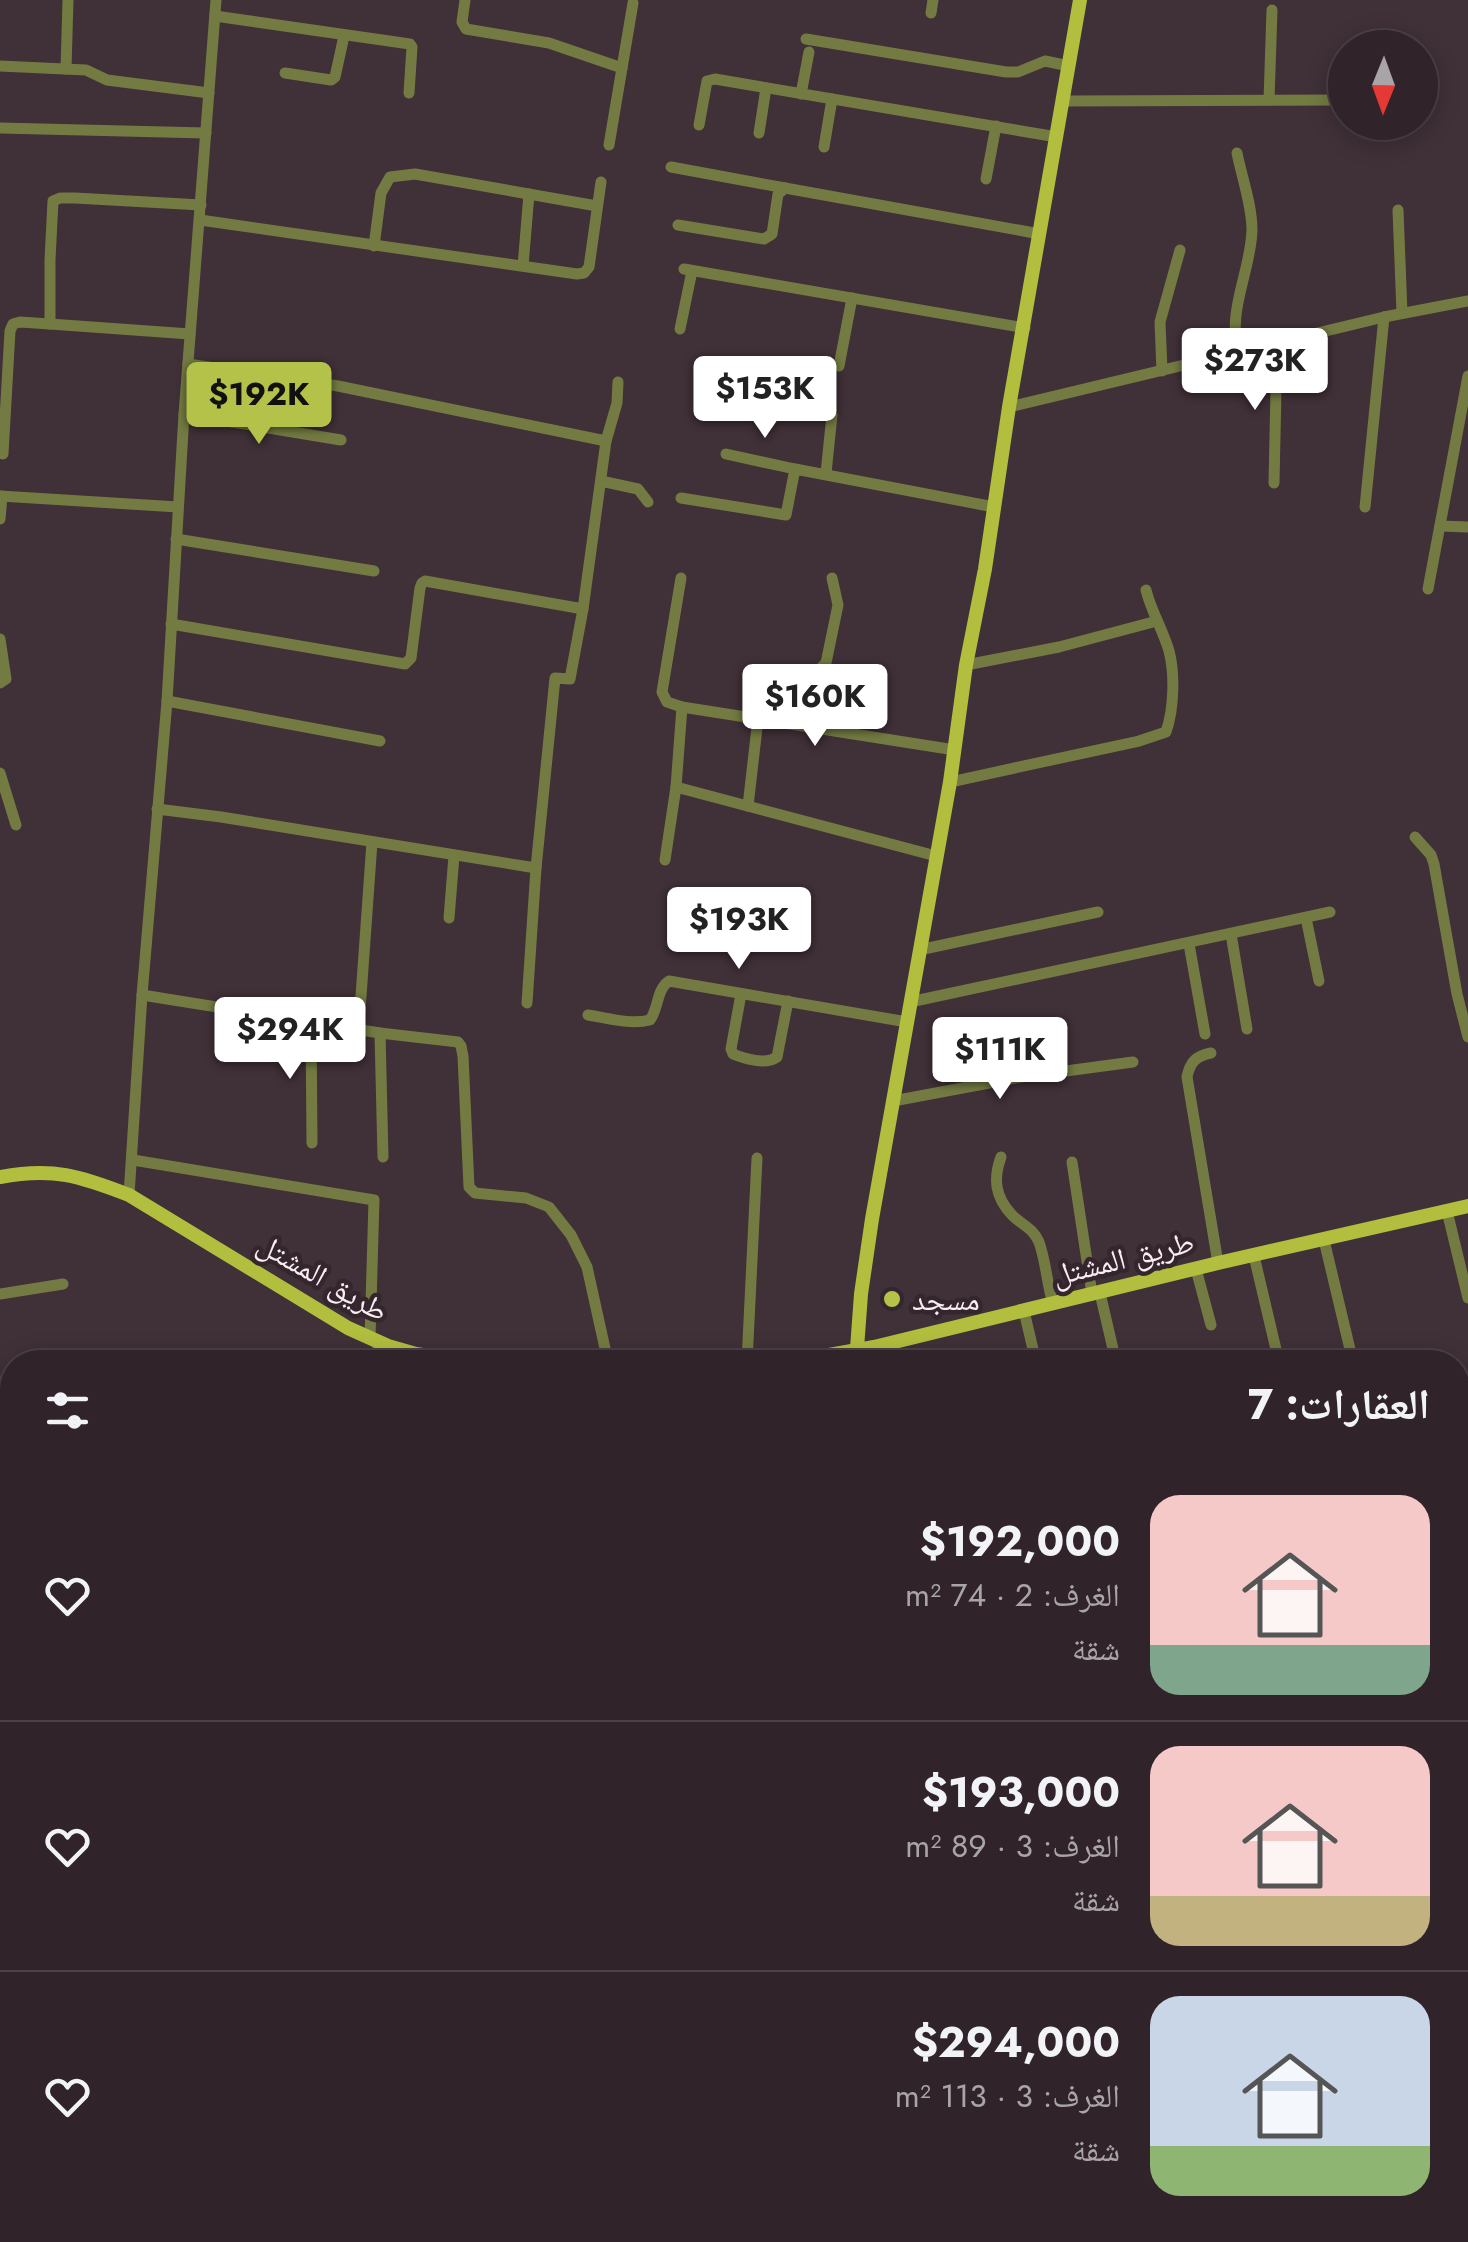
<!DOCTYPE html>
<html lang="ar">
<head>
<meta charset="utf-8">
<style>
  body { margin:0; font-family:Jost,"Noto Naskh Arabic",sans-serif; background:#382c32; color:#f1f3f6; direction:rtl; height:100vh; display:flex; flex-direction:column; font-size:38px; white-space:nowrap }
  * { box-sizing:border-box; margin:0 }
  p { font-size:32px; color:#a8a4a8 }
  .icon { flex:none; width:55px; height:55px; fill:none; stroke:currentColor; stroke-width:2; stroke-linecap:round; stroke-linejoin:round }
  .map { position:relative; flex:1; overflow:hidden; direction:ltr }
  .drawer { position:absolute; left:0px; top:1350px; width:1470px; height:892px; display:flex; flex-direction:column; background:#30242a; border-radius:40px 40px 0 0; box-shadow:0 5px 25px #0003,0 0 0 2px #4b4147; direction:rtl }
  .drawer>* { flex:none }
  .needle { width:65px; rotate:181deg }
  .controls { position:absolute; left:1328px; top:30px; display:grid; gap:20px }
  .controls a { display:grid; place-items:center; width:110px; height:110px; border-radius:50%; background:#30242a; box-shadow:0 5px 25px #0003,0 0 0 2px #4b4147; font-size:50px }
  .price { position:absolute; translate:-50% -85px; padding:0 22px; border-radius:10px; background:#fff; color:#222; font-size:32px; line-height:65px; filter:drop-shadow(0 2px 5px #0008) }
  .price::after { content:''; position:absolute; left:50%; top:60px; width:30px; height:22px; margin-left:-15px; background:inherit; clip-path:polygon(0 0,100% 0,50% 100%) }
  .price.current { background:#b5c24a; color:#111 }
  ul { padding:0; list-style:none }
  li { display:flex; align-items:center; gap:30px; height:250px; padding:0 40px }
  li+li { border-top:2px solid #4b4147 }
  li span { display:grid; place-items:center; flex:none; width:280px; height:200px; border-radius:30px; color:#555 }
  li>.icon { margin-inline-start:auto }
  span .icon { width:120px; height:120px; fill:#fffc; stroke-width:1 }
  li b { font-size:42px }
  h2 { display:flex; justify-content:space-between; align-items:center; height:120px; padding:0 40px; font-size:42px }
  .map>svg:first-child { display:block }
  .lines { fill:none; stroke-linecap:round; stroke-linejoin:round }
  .minor { stroke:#737b42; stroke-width:11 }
  .major { stroke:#b1be3e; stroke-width:14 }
  .poi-dot { fill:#b5c24a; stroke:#35262e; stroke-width:4 }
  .labels { text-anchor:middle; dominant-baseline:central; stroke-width:9; stroke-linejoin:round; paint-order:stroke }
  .street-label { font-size:30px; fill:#f8edf2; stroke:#35262e }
  .poi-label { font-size:30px; fill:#f8edf2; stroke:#35262e; text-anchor:start }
</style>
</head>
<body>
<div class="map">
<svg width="1468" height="2242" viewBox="0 0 1468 2242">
  <rect width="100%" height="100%" fill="#403038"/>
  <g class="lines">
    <g class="minor">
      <polyline points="465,0 462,22 466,29 549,43 622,68"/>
      <polyline points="931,13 933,0"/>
      <polyline points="215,16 410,44 412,47 409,93"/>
      <polyline points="806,39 1006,72 1018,72 1045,61 1069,66"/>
      <polyline points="0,66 86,70 107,80 209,93"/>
      <polyline points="66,69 68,0"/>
      <polyline points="285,73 331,80 335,77 344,36"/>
      <polyline points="801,94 809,52"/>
      <polyline points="1269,100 1272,10"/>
      <polyline points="1064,101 1345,100"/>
      <polyline points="699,125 707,81 715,79 1057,137"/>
      <polyline points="0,128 206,133"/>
      <polyline points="759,133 766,88"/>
      <polyline points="609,145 633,3"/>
      <polyline points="824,147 832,99"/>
      <path d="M1237 153C1242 178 1252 205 1252 230 1251 271 1226 312 1239 353"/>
      <polyline points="671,167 785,188"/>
      <polyline points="986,179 996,126"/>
      <polyline points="1398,210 1402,313"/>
      <polyline points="200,220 577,274 584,273 589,267 601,182"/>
      <polyline points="678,225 764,239 772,234 778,194 785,188 1040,234"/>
      <polyline points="374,246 381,193 390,177 415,174 597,206"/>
      <polyline points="523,266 529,194"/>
      <polyline points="684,269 1025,328"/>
      <polyline points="50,324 50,260 53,201 60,198 75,198 201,205"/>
      <polyline points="680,329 692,271"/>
      <polyline points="839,366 852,298"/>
      <polyline points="1162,371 1160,322 1180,250"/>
      <polyline points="1009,407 1384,317 1468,301"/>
      <polyline points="184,414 341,440"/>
      <polyline points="606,441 617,403 618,382"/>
      <polyline points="3,454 10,331 13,324 20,322 50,324 190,334"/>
      <polyline points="726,454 795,469"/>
      <polyline points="826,473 832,415"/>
      <polyline points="601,481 638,489 648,502"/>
      <polyline points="1274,483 1277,343"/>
      <polyline points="0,496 178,507"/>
      <polyline points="681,498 786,515 795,469 994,507"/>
      <polyline points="1365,507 1384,317"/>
      <polyline points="0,519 2,496"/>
      <polyline points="1440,526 1468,527"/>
      <polyline points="176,539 374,571"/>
      <polyline points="1428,589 1468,376"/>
      <polyline points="171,624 405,664 411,658 420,588 422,583 425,581 583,609 606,441 338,386 188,364"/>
      <polyline points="0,639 6,679 0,683"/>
      <polyline points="966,665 1059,647 1157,621"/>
      <polyline points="167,701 380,741"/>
      <polyline points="682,707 955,750"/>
      <polyline points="808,727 816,673 826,663 838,605 832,578"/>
      <polyline points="0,773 16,825"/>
      <path d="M950 782 1139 741 1166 732C1174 709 1175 674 1169 651 1163 630 1151 611 1146 590"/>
      <polyline points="676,787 682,707 667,702 662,692 681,578"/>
      <polyline points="748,806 758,719"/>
      <polyline points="157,809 221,817 536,868"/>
      <polyline points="1415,837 1431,855 1434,864 1457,994 1468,1037"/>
      <polyline points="665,860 676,787 936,856"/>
      <polyline points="449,918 454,856"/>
      <polyline points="1306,918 1319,981"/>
      <polyline points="1231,934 1247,1029"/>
      <polyline points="1189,944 1205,1034"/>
      <polyline points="919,950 1098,912"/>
      <path d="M741 994 731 1049 733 1054C745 1059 766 1065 777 1057L788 1001"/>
      <polyline points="142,995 380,1033 458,1042 461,1046 463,1056 469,1187 475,1193 526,1198 549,1207 571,1235 587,1267 608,1362"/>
      <polyline points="910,1002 1330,912"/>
      <polyline points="527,1003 536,868 555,678 570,679 583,609"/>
      <polyline points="360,1010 372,842"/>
      <path d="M588 1015C608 1018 630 1025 650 1020 659 1008 656 990 669 981L907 1022"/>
      <polyline points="311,1021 312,1143"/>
      <polyline points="380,1033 383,1157"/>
      <path d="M1211 1053C1196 1056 1190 1062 1187 1077L1218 1263"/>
      <polyline points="893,1101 1021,1077 1133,1062"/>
      <path d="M1001 1157C993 1179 995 1197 1012 1215 1022 1225 1033 1228 1039 1242 1046 1262 1047 1284 1053 1304"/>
      <polyline points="133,1160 374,1200 370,1338"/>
      <polyline points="1072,1162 1092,1294"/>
      <polyline points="129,1195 142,995 167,701 184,414 216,0"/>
      <polyline points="1447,1211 1468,1298"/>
      <polyline points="1324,1240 1353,1362"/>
      <polyline points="1254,1256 1279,1362"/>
      <polyline points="1196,1269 1211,1325"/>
      <polyline points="1100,1293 1116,1362"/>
      <polyline points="0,1294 63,1284"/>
      <polyline points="1024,1311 1036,1362"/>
      <polyline points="378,1342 378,1362"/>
      <polyline points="747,1362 757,1158"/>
      <polyline points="0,1382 12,1380"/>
      <polyline points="0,1448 12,1447"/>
      <polyline points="0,1521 12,1519"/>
      <polyline points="0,1606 12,1604"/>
      <polyline points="1458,1645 1468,1643"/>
      <polyline points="0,1665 12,1664"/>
      <polyline points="0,1777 12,1778"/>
      <polyline points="1458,1815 1468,1812"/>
      <polyline points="0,1941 12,1930"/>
      <polyline points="1458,1987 1468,1984"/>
      <polyline points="0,2096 12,2085"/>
      <polyline points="0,2116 12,2131"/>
      <polyline points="0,2154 12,2144"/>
      <polyline points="99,2230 109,2242"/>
      <polyline points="1232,2230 1234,2238"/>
      <polyline points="506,2231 506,2242"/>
      <polyline points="700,2237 751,2242"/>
      <polyline points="173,2242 187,2230"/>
      <polyline points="893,2242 950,2236"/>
    </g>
    <g class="major">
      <path d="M0 1177C53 1167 80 1176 129 1195L348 1328 388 1346 416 1354 457 1360 638 1362"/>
      <polyline points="790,1362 874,1347 1218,1263 1468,1206"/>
      <polyline points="856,1362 861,1294 872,1219 950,782 966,665 985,569 1009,407 1080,0"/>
      <polyline points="0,1910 12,1924"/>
      <polyline points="281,2230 292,2242"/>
      <polyline points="950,2230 951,2242"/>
    </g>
  </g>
  <circle class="poi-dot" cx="892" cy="1299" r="10"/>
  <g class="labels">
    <g class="street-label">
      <text transform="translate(1123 1258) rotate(-14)">طريق المشتل</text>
      <text transform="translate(323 1277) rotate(30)">طريق المشتل</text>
    </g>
    <g class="poi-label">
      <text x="912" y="1299">مسجد</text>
    </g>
  </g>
</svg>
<div class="controls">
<a><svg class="needle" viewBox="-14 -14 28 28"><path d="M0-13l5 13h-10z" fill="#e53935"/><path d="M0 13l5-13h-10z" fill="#a8a4a8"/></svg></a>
</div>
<b class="price" style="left:1255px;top:413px">$273K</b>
<b class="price" style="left:765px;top:441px">$153K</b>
<b class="price current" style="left:259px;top:447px">$192K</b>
<b class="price" style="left:815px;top:749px">$160K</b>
<b class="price" style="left:739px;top:972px">$193K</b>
<b class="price" style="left:290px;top:1082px">$294K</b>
<b class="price" style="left:1000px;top:1102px">$111K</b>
<section class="drawer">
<h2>العقارات: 7<svg class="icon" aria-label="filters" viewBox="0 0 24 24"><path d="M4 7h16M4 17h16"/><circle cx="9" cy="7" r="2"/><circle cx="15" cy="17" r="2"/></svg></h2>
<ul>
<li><span style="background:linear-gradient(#f6c9c9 75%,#7fa58c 0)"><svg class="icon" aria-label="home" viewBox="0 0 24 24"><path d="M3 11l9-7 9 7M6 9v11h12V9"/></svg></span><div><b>$192,000</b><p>الغرف: 2 · 74 m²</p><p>شقة</p></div><svg class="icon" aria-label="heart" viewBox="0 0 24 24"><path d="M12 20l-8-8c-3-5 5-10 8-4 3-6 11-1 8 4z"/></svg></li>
<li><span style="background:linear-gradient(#f6c9c9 75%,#c2b280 0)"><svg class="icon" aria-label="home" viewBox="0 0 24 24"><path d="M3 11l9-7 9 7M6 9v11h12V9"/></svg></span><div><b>$193,000</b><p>الغرف: 3 · 89 m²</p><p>شقة</p></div><svg class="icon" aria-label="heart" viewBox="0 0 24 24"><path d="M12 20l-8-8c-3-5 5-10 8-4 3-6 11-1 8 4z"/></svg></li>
<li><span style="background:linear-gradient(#c9d6e8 75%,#8fb573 0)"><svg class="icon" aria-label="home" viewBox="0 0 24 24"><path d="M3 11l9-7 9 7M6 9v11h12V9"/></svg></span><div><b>$294,000</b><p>الغرف: 3 · 113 m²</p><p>شقة</p></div><svg class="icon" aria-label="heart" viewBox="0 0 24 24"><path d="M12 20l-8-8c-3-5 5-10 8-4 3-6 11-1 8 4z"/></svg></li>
</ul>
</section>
</div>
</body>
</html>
